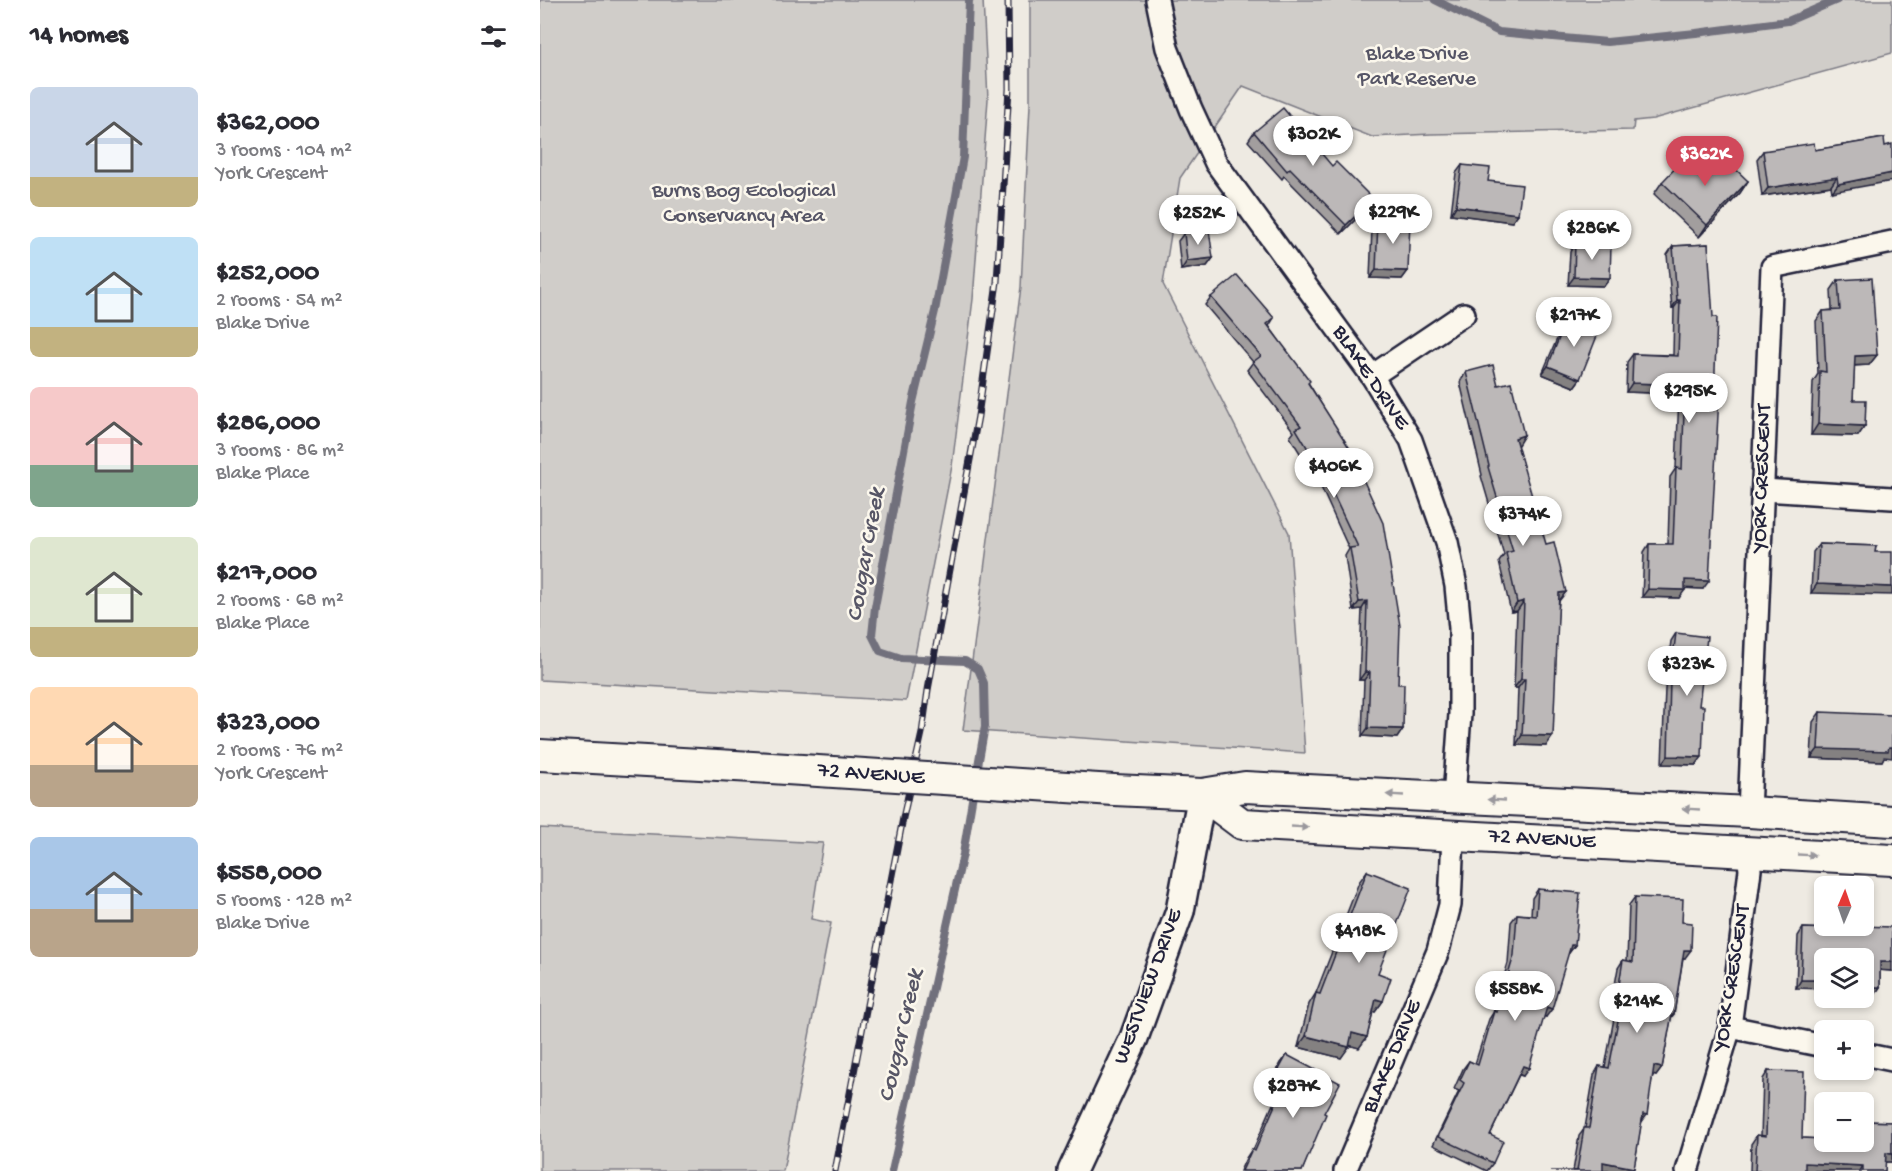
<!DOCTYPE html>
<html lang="en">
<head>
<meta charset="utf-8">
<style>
  body { margin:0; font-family:"Gochi Hand",sans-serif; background:#f7f7f7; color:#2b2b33; height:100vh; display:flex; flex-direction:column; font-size:22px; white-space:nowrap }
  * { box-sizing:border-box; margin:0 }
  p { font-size:20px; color:#7c7c81 }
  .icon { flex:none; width:33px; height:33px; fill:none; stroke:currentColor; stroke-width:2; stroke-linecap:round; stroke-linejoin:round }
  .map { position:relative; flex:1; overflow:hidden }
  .panel { display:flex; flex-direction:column; background:#fff; width:540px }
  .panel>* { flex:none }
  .needle { width:39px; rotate:2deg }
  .buttons { position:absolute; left:1274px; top:876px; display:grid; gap:12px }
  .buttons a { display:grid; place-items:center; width:60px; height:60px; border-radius:9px; background:#fff; box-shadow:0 3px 9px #0003; font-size:30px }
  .price { position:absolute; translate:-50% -51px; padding:0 14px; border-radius:21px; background:#fff; color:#222; font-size:20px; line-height:39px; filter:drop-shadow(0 2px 3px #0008) }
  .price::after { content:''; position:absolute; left:50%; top:36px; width:18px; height:14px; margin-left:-9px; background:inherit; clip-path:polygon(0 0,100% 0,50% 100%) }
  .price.current { background:#d1495b; color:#fff }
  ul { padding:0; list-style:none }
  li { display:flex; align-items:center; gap:18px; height:150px; padding:0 30px }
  li span { display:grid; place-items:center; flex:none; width:168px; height:120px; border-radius:9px; color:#555 }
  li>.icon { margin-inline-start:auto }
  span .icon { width:72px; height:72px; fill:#fffc; stroke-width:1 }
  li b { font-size:26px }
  h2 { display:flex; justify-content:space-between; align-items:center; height:72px; padding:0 30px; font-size:26px }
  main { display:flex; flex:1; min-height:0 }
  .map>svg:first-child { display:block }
  .green { fill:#d0cdc9; stroke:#797882; stroke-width:1.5 }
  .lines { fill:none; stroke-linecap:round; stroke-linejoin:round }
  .stream { stroke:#716f7c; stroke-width:8 }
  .minor-casing { stroke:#22223b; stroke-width:26 }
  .tertiary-casing { stroke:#22223b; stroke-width:32 }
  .secondary-casing { stroke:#22223b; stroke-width:34 }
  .minor { stroke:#fbf7ec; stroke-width:21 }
  .tertiary { stroke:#fbf7ec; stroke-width:27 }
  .secondary { stroke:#fbf7ec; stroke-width:30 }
  .rail-casing { stroke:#22223b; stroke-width:7 }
  .rail { stroke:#fbf7ec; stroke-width:4.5; stroke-dasharray:14; stroke-linecap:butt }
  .secondary-bridge-casing { stroke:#22223b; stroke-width:34; stroke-linecap:butt }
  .secondary-bridge { stroke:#fbf7ec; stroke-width:30 }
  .wall { fill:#a29e9e; stroke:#22223b; stroke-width:1.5 }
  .shaded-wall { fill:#848181; stroke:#22223b; stroke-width:1.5 }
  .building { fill:#bcb8b8; stroke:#22223b; stroke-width:1.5 }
  .oneway { fill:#99979c }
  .labels { text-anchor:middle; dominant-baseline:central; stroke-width:5; stroke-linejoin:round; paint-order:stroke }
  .park-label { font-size:22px; fill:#565566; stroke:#fbf7ec }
  .street-label { font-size:22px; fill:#22223b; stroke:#fbf7ec }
  .water-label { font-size:24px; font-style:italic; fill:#575666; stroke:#fbf7ec }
</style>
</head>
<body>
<main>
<section class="panel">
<h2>14 homes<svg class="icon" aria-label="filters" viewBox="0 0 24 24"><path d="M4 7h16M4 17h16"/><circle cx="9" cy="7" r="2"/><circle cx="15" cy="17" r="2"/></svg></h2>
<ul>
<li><span style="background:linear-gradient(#c9d6e8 75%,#c2b280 0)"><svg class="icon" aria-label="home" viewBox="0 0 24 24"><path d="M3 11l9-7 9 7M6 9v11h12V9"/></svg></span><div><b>$362,000</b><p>3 rooms · 104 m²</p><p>York Crescent</p></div></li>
<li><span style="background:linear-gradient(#bfe0f5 75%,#c2b280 0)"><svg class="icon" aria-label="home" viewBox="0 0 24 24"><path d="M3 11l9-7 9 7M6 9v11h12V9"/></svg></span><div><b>$252,000</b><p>2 rooms · 54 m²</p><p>Blake Drive</p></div></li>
<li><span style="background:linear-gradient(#f6c9c9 65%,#7fa58c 0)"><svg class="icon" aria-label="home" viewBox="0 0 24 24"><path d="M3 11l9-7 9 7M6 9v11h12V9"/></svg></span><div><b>$286,000</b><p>3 rooms · 86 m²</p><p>Blake Place</p></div></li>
<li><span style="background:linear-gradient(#dfe7d0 75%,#c2b280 0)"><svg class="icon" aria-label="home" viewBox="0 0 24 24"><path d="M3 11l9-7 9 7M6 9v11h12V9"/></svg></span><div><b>$217,000</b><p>2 rooms · 68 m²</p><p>Blake Place</p></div></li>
<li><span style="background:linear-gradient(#ffd9b3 65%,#b9a48a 0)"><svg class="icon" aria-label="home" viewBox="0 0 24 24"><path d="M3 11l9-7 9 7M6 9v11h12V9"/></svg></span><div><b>$323,000</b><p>2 rooms · 76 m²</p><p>York Crescent</p></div></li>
<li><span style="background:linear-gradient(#a9c7e8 60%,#b9a48a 0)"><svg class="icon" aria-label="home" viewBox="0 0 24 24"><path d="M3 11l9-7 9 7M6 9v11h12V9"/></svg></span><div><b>$558,000</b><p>5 rooms · 128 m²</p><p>Blake Drive</p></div></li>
</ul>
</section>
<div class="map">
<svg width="1352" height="1171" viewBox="0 0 1352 1171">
  <rect width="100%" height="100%" fill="#eeeae2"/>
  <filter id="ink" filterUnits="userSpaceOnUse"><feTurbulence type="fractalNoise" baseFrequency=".0167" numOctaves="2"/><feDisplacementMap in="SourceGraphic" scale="12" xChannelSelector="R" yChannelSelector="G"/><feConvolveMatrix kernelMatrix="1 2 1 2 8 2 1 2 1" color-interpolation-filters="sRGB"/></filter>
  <g filter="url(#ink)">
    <g class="green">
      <polygon points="0,0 443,0 448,99 433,299 412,466 366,701 0,680"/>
      <polygon points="490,0 1352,0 1352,53 1113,119 1094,121 1093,130 891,134 832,137 703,86 640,178 623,284 749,533 765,753 423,730 481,287 490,105"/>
      <polygon points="0,828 283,843 271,919 291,923 243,1171 0,1171"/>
    </g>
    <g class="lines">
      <g class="stream">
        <polyline points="429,0 423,157 395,311 373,402 335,607 332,635 340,651 361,658 425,661 438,669 444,683 445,726 436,777"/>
        <polyline points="895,0 959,32 1067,42 1156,33 1248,21 1297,0"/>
        <polyline points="352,1171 423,854 434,788"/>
      </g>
      <defs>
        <g id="minor">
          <polyline points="617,0 627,48 651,109 676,163 832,376 871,440 907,542 916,586 920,628 920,714 914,798"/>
          <polyline points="832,376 924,314"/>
          <polyline points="1223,490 1352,498"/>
          <polyline points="1209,812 1232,267 1352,242"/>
          <polyline points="1190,1027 1284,1046"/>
          <polyline points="1323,1054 1352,1060"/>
          <polyline points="805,1171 898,951 910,905 913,835"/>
          <polyline points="1147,1171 1190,1027 1210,870 1208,852"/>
        </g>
        <polyline id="tertiary" points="532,1171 594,1038 640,911 662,794"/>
        <g id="secondary">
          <polyline points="0,755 231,768"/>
          <polyline points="574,790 662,794 705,787 1209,812 1352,821"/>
          <polyline points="662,794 702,824 1352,860"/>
        </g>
      </defs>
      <use href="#minor" class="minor-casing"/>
      <use href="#tertiary" class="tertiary-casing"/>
      <use href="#secondary" class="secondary-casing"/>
      <use href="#minor" class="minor"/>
      <use href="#tertiary" class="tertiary"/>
      <use href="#secondary" class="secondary"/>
      <defs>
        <polyline id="rail" points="295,1171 363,818 382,733 388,690 438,416 457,282 469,89 468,0"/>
      </defs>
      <use href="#rail" class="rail-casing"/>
      <use href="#rail" class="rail"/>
      <defs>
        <polyline id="secondary-bridge" points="231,768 574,790"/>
      </defs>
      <use href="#secondary-bridge" class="secondary-bridge-casing"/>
      <use href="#secondary-bridge" class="secondary-bridge"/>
    </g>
    <g class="wall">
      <polygon points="714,132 792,166 827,208 801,234 744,176 742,179 708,141"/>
      <polygon points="1344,138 1292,192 1291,186 1222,196 1217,159 1223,151 1275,150"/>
      <polygon points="922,165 948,181 978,214 972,222 911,214 916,173"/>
      <polygon points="1165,176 1208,181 1200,193 1159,237 1114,194 1122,182"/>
      <polygon points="838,220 868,271 862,279 830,278 832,228"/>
      <polygon points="644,233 673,258 667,266 641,270 638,241"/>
      <polygon points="1035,243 1070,278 1064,286 1028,285 1030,252"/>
      <polygon points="1168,244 1163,589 1145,588 1139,598 1102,597 1104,552 1109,544 1128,544 1130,477 1136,468 1139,394 1086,392 1087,362 1093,354 1133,355 1134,308 1132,308 1127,255 1133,246"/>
      <polygon points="1298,280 1337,355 1329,365 1314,366 1313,400 1325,426 1318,436 1271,435 1273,382 1278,374 1276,321 1283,311 1292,310 1291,290"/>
      <polygon points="671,297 734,318 729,326 769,384 811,453 858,684 863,729 857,738 822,736 824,680 819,680 822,609 813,610 805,556 809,549 780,485 750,437 754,432 707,370 713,362 665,305"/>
      <polygon points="1027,318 1040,379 1034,387 1002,374 1022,327"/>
      <polygon points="926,372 958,385 984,435 977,445 1019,601 1006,746 976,745 978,688 974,688 977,611 971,612 959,562 964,555 941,476 942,475 920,382"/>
      <polygon points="1279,544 1336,546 1271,593 1273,552"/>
      <polygon points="1136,633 1159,706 1156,765 1122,764 1125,689 1131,641"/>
      <polygon points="1280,712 1344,757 1342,761 1271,758 1273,722"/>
      <polygon points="827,871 838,973 843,1001 835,1012 833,1011 827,1037 819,1048 809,1045 801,1058 758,1047 769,1004 776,993 819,882"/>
      <polygon points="998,889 1035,945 1029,953 1028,953 1006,1017 1004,1016 983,1076 979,1075 950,1135 953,1163 947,1171 893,1145 919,1091 914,1089 923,1069 929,1061 935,1064 949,1019 953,1013 968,963 971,922 977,914 991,915 992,898"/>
      <polygon points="1095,897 1142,922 1145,958 1143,958 1134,1014 1131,1018 1122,1068 1116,1076 1113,1075 1101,1123 1094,1168 1033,1171 1039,1136 1045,1128 1054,1075 1059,1066 1065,1067 1075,1013 1070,1012 1078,968 1083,960 1087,961 1089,905"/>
      <polygon points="1318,926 1352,971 1340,970 1340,987 1334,996 1323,958 1256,988 1258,936 1263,928 1315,930"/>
      <polygon points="747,1055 784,1113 762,1171 700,1171 706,1158 712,1149 713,1150 739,1090 729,1085 741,1063"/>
      <polygon points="1228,1071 1262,1138 1323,1142 1325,1121 1352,1122 1352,1162 1345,1162 1345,1171 1210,1171 1211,1144 1217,1135 1221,1136 1223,1079"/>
    </g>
    <g class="shaded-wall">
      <polygon points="1352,173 1352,181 1292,192 1298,184"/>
      <polygon points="1297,177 1291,186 1222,196 1228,188"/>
      <polygon points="1208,181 1200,193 1159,237 1167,225"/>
      <polygon points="833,199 827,208 801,234 806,225"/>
      <polygon points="916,206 978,214 972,222 911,214"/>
      <polygon points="673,258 667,266 641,270 647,261"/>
      <polygon points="836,270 868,271 862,279 830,278"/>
      <polygon points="1034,277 1070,278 1064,286 1028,285"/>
      <polygon points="1137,300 1140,300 1134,308 1132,308"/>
      <polygon points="1337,355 1329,365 1307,366 1315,356"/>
      <polygon points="1008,366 1040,379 1034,387 1002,374"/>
      <polygon points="1092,383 1145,385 1139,394 1086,392"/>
      <polygon points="1278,424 1325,426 1318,436 1271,435"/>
      <polygon points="984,435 978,445 968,447 975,438"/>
      <polygon points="1145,580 1169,581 1163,589 1139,588"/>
      <polygon points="1277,584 1352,587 1352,595 1271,593"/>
      <polygon points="1108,589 1145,590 1139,598 1102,597"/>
      <polygon points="1026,592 1019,601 1012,603 1019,593"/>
      <polygon points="827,601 822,609 813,610 819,602"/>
      <polygon points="984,601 977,611 971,612 977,603"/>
      <polygon points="825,672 830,672 824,680 819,680"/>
      <polygon points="981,679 985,679 978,688 974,688"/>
      <polygon points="828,728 863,729 857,738 822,736"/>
      <polygon points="982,735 1013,736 1006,746 976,745"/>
      <polygon points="1349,747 1352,747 1352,758 1344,757 1342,761 1271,758 1278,749"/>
      <polygon points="1128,756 1162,757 1156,765 1122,764"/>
      <polygon points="1031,945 1035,945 1029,953 1025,953"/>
      <polygon points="1144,950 1151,950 1145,958 1139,958"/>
      <polygon points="1340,962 1352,962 1352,971 1335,970"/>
      <polygon points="1261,980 1284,980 1284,989 1256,988"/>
      <polygon points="1323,987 1340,987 1334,996 1323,995"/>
      <polygon points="836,999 843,1001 835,1012 828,1010"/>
      <polygon points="1076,1004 1081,1005 1075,1013 1070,1012"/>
      <polygon points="1007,1007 1012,1009 1006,1017 1001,1015"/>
      <polygon points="812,1033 827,1037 819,1048 805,1044"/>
      <polygon points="766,1036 809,1047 801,1058 758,1047"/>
      <polygon points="983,1066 989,1068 983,1076 978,1074"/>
      <polygon points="1114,1066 1122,1068 1116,1076 1109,1074"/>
      <polygon points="1103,1114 1107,1115 1101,1123"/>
      <polygon points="1346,1153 1352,1154 1352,1162 1340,1162"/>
      <polygon points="1063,1162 1094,1168 1092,1171 1057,1171"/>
      <polygon points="1265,1163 1323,1166 1320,1171 1260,1171"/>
    </g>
    <g class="building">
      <polygon points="743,108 792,166 796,162 833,199 806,225 750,168 747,171 714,132"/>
      <polygon points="1344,138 1345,146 1352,144 1352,173 1298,184 1297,177 1228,188 1223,151 1274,143 1275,150"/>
      <polygon points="1183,157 1208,181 1167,225 1122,182 1145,158 1165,176"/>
      <polygon points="922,165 950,168 948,181 982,185 978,214 916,206"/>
      <polygon points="838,220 870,221 868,271 836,270"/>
      <polygon points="669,230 673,258 647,261 644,233"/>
      <polygon points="1035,243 1071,245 1070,278 1034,277"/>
      <polygon points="1168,244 1173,317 1177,317 1174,396 1179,396 1169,581 1145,580 1145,590 1108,589 1109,544 1133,544 1136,468 1142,469 1145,385 1092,383 1093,354 1138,356 1140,300 1137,300 1133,246"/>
      <polygon points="697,275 734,318 727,324 770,381 768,383 812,452 811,453 843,523 860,626 858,684 864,684 863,729 828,728 830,672 825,672 827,601 819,602 810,548 818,547 785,477 756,429 761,426 713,362 721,356 671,297"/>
      <polygon points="1332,278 1337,355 1315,356 1313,400 1326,400 1325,426 1278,424 1280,371 1286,372 1283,311 1300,310 1298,280"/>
      <polygon points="1027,318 1059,331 1040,379 1008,366"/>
      <polygon points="953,365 958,385 971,382 984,435 975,438 1006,544 1014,542 1026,592 1019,593 1013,736 982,735 985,679 981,679 984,601 977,603 966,553 973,551 948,467 949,466 926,372"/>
      <polygon points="1279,544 1336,546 1335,552 1352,552 1352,587 1277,584"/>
      <polygon points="1136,633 1167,637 1159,706 1164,706 1162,757 1128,756 1130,681"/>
      <polygon points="1280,712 1352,715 1352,747 1349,747 1348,751 1278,749"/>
      <polygon points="827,871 871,888 838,973 851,978 843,1001 836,999 827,1037 812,1033 809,1047 766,1036 776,993 780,994"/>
      <polygon points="998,889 1040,893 1035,945 1031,945 1012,1009 1007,1007 989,1068 983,1066 950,1135 963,1141 953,1163 898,1137 924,1083 920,1080 929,1061 938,1065 954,1011 957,1012 974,955 977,914 996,916"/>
      <polygon points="1095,897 1143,899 1142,922 1152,923 1151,950 1144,950 1134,1014 1132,1014 1122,1068 1114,1066 1107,1115 1103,1114 1094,1168 1063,1162 1063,1171 1010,1171 1037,1171 1044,1128 1049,1128 1059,1066 1069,1068 1081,1005 1076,1004 1083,960 1093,962"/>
      <polygon points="1318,926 1352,927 1352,962 1340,962 1340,987 1323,987 1323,958 1284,958 1284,980 1261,980 1263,928 1318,930"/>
      <polygon points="747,1055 800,1083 784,1113 786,1114 762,1171 702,1171 712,1149 715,1151 745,1082 735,1077"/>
      <polygon points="1228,1071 1264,1072 1262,1138 1284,1139 1284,1142 1323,1142 1323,1103 1326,1103 1325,1121 1352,1122 1352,1154 1346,1153 1345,1171 1323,1171 1323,1166 1265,1163 1265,1171 1215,1171 1217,1135 1226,1136"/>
    </g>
    <defs><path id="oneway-solid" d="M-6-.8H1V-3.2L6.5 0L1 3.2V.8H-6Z" transform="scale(1.5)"/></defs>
    <g class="oneway">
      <use href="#oneway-solid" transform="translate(855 795) rotate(-177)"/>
      <use href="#oneway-solid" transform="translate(956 800) rotate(-177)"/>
      <use href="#oneway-solid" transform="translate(1151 809) rotate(-177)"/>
      <use href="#oneway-solid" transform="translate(760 827) rotate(3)"/>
      <use href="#oneway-solid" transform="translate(1267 855) rotate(3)"/>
    </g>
  </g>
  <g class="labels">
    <g class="park-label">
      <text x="877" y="55">Blake Drive<tspan x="877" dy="25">Park Reserve</tspan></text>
      <text x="204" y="192">Burns Bog Ecological<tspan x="204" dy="25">Conservancy Area</tspan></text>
    </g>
    <g class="street-label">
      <text transform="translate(830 378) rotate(56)">BLAKE DRIVE</text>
      <text transform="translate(1223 478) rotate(-88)">YORK CRESCENT</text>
      <text transform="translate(331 775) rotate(4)">72 AVENUE</text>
      <text transform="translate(1002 840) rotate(3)">72 AVENUE</text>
      <text transform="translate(1193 978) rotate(-81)">YORK CRESCENT</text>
      <text transform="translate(609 987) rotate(-70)">WESTVIEW DRIVE</text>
      <text transform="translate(853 1057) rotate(-67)">BLAKE DRIVE</text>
    </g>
    <g class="water-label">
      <text transform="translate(327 555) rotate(-80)">Cougar Creek</text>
      <text transform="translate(362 1036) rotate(-77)">Cougar Creek</text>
    </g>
  </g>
</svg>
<div class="buttons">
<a><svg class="needle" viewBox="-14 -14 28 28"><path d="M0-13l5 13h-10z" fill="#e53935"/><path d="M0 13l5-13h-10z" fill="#7c7c81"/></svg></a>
<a><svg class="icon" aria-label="layers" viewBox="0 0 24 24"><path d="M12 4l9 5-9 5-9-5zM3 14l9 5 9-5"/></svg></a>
<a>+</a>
<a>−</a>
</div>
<b class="price" style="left:773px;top:167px">$302K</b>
<b class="price current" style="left:1165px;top:187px">$362K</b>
<b class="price" style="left:853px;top:245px">$229K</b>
<b class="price" style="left:658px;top:246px">$252K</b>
<b class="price" style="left:1052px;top:261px">$286K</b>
<b class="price" style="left:1034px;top:348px">$217K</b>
<b class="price" style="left:1149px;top:424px">$295K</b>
<b class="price" style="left:794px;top:499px">$406K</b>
<b class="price" style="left:983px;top:547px">$374K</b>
<b class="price" style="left:1147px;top:697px">$323K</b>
<b class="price" style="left:819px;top:964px">$418K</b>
<b class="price" style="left:975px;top:1022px">$558K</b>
<b class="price" style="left:1097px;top:1034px">$214K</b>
<b class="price" style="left:753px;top:1119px">$287K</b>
</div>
</main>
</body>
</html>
